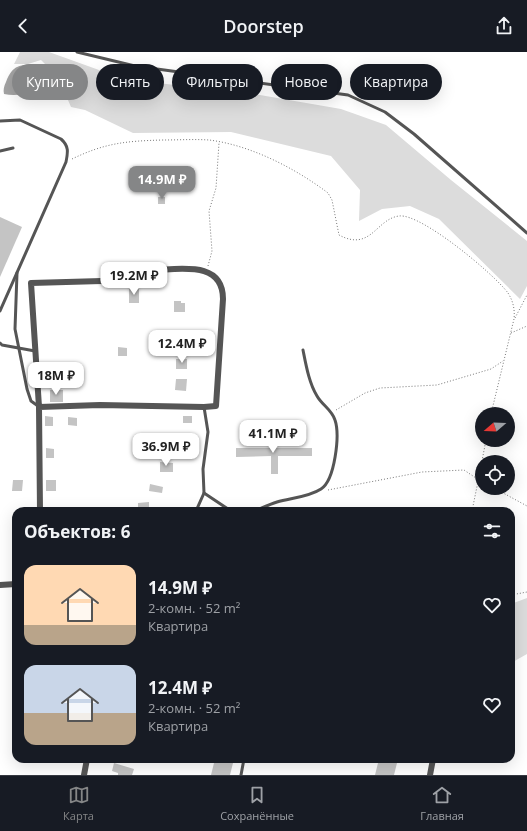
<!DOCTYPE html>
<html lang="ru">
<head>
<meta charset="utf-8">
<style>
  body { margin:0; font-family:"Open Sans",sans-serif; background:#20242c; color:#f1f3f6; height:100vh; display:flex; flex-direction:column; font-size:15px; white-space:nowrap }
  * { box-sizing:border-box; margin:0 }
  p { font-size:13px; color:#9ea1a6 }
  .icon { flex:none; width:22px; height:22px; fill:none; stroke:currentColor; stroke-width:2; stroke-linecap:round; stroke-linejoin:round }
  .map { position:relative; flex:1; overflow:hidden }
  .panel { position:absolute; left:12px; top:455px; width:503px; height:256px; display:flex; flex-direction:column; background:#171b24; border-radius:12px; box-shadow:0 4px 16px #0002 }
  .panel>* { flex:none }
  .hud { position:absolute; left:12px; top:12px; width:503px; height:36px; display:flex; gap:8px }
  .needle { width:26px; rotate:251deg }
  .tools { position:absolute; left:475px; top:355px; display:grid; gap:8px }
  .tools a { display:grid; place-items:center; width:40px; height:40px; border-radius:50%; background:#171b24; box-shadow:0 4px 16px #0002; font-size:20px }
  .price { position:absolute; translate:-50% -34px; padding:0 9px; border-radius:8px; background:#fff; color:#222; font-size:13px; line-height:26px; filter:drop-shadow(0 1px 2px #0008) }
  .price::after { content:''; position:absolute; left:50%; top:24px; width:12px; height:9px; margin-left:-6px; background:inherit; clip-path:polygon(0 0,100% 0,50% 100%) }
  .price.active { background:#858687; color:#fff }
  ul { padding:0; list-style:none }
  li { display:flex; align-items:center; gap:12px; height:100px; padding:0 12px }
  li span { display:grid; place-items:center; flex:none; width:112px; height:80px; border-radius:12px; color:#555 }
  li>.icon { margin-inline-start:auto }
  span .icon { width:48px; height:48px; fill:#fffc; stroke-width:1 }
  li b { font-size:17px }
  h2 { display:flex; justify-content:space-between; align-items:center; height:48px; padding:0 12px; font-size:17px }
  .chip { padding:0 14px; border-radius:18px; background:#171b24; box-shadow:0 4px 16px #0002; font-size:14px; line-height:36px }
  .chip.active { background:#858687; color:#fff }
  header { display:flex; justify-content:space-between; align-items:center; height:52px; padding:0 12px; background:#171b24; font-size:18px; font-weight:600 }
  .dock { display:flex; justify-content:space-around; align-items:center; height:56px; border-top:1px solid #363941; background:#171b24; font-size:11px; color:#9ea1a6 }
  .dock a { display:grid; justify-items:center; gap:2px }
  .dock .active { color:#858687 }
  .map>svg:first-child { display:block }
  .green { fill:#dcdcdc }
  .water { fill:#a3a3a3 }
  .building { fill:#c4c4c4 }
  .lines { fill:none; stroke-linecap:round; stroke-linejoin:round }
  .path { stroke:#777; stroke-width:1; stroke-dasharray:1 2; stroke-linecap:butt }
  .lane { stroke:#555; stroke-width:3 }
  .street { stroke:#555; stroke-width:6 }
</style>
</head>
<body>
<header><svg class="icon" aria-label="back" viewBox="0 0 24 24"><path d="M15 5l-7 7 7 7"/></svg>Doorstep<svg class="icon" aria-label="share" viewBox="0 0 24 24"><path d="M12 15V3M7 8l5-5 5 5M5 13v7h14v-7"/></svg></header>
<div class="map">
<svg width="527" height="723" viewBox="0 0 527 723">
  <rect width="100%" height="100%" fill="#fff"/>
  <g class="green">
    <path d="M20 0H49L124 27 260 43 341 57 386 73 451 128 527 189V234L520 247 439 167 410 154 382 157 359 169 360 138 331 104 231 80 133 81 85 58 71 55C63 36 56 22 41 8L28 12H14Z"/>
    <polygon points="527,546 527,602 511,611 511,552"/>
  </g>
  <path class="water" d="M37 12C44 14 47 18 49 25 36 38 23 46 4 42 3 38 4 34 6 30 13 12 20 13 37 12Z"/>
  <g class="building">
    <rect x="158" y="145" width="7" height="7"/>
    <polygon points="0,165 22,175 0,225"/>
    <rect x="129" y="237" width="10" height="14"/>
    <polygon points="174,249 181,249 181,251 185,251 185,260 174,260"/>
    <polygon points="118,295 127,296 127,304 118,304"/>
    <rect x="176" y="307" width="11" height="10"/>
    <polygon points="176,327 187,327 186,339 175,338"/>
    <rect x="50" y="338" width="13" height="12"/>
    <polygon points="45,364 53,365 53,374 45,374"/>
    <rect x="183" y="364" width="9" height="7"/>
    <polygon points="68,365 77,366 77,374 68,373"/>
    <polygon points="172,393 185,394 185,401 172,401"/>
    <polygon points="46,396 54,397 54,406 46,406"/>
    <polygon points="236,396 312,396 312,404 278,404 278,422 271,422 271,404 236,405"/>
    <polygon points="160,410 173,411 173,420 160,420"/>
    <polygon points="13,428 23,428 22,439 12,439"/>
    <rect x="46" y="428" width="10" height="11"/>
    <polygon points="150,432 163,435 162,441 149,439"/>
    <polygon points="149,450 149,459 138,459 138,451"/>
    <polygon points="215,707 234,707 230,723 211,723"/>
    <polygon points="379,707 398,707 394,723 375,723"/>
    <polygon points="114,711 134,717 132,723 118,723 118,721 112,719"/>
  </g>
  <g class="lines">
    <g class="path">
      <path d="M72 107C105 91 126 89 163 88 178 88 194 87 209 88 250 93 295 116 328 141L332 148 339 183C371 200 376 167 399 164 421 161 494 222 508 241 513 249 515 257 514 267L491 362"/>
      <polyline points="208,214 212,199 209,159 216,136 219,91"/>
      <polyline points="515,266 527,243"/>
      <polyline points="511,281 527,274"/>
      <polyline points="336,358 365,341 380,336 437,333 491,317 503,309"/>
      <polyline points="482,409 486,388"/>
      <polyline points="494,436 527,454"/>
      <polyline points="328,438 422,420 464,418 482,430"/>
      <polyline points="472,459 482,410"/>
      <polyline points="511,543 527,540"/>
    </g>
    <g class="lane">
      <polyline points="77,0 135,14 348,43 385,60 414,82 527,181"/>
      <path d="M0 69 20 68 61 87C69 94 68 100 66 110L0 259"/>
      <polyline points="0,99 13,96"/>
      <polyline points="17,221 15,277 27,337 31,349 38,354"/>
      <polyline points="0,291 2,293 35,299"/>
      <polyline points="204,441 203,417 208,380 204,355"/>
      <polyline points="196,459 204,441 231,459"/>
      <path d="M255 459C262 456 270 452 277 450 291 446 309 445 321 437 335 428 340 383 335 368 332 358 322 353 317 344 309 331 306 313 303 298"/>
      <polyline points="241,723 244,707"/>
    </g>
    <g class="street">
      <path d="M39 355 100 353 204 355 216 354 223 247C223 209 182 217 155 218L151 219 145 227 137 228 31 231 39 355 40 459"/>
      <polyline points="0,533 16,532"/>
      <polyline points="84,723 87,707"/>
      <polyline points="430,723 433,707"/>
    </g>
  </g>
</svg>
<div class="tools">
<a><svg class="needle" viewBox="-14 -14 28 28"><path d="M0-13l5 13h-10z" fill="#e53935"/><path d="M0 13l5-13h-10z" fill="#9ea1a6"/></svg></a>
<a><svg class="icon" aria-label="locate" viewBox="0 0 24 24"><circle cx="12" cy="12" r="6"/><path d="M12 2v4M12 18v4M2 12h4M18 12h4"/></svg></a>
</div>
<b class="price active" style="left:162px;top:148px">14.9M ₽</b>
<b class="price" style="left:134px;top:244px">19.2M ₽</b>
<b class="price" style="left:182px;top:312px">12.4M ₽</b>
<b class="price" style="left:56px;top:344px">18M ₽</b>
<b class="price" style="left:273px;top:402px">41.1M ₽</b>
<b class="price" style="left:166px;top:415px">36.9M ₽</b>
<div class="hud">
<a class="chip active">Купить</a>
<a class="chip">Снять</a>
<a class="chip">Фильтры</a>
<a class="chip">Новое</a>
<a class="chip">Квартира</a>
</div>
<section class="panel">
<h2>Объектов: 6<svg class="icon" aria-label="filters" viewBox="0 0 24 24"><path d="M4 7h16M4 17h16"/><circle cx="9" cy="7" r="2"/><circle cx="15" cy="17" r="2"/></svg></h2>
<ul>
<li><span style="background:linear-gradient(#ffd9b3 75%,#b9a48a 0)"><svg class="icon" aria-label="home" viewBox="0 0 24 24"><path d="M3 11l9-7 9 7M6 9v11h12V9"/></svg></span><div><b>14.9M ₽</b><p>2-комн. · 52 m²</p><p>Квартира</p></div><svg class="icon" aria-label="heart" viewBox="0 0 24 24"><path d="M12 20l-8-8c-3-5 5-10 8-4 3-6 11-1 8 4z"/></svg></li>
<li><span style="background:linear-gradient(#c9d6e8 60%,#b9a48a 0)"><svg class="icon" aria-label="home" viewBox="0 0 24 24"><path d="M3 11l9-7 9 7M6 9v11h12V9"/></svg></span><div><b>12.4M ₽</b><p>2-комн. · 52 m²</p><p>Квартира</p></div><svg class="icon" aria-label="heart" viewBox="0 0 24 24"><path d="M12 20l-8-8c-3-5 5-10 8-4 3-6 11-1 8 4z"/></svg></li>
</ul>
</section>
</div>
<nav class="dock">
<a class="active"><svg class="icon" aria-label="map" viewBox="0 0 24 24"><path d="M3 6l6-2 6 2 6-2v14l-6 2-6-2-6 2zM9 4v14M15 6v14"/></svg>Карта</a>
<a><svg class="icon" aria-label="saved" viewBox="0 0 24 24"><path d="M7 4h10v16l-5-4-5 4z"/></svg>Сохранённые</a>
<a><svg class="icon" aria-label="home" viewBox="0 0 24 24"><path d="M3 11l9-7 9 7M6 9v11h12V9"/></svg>Главная</a>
</nav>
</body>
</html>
